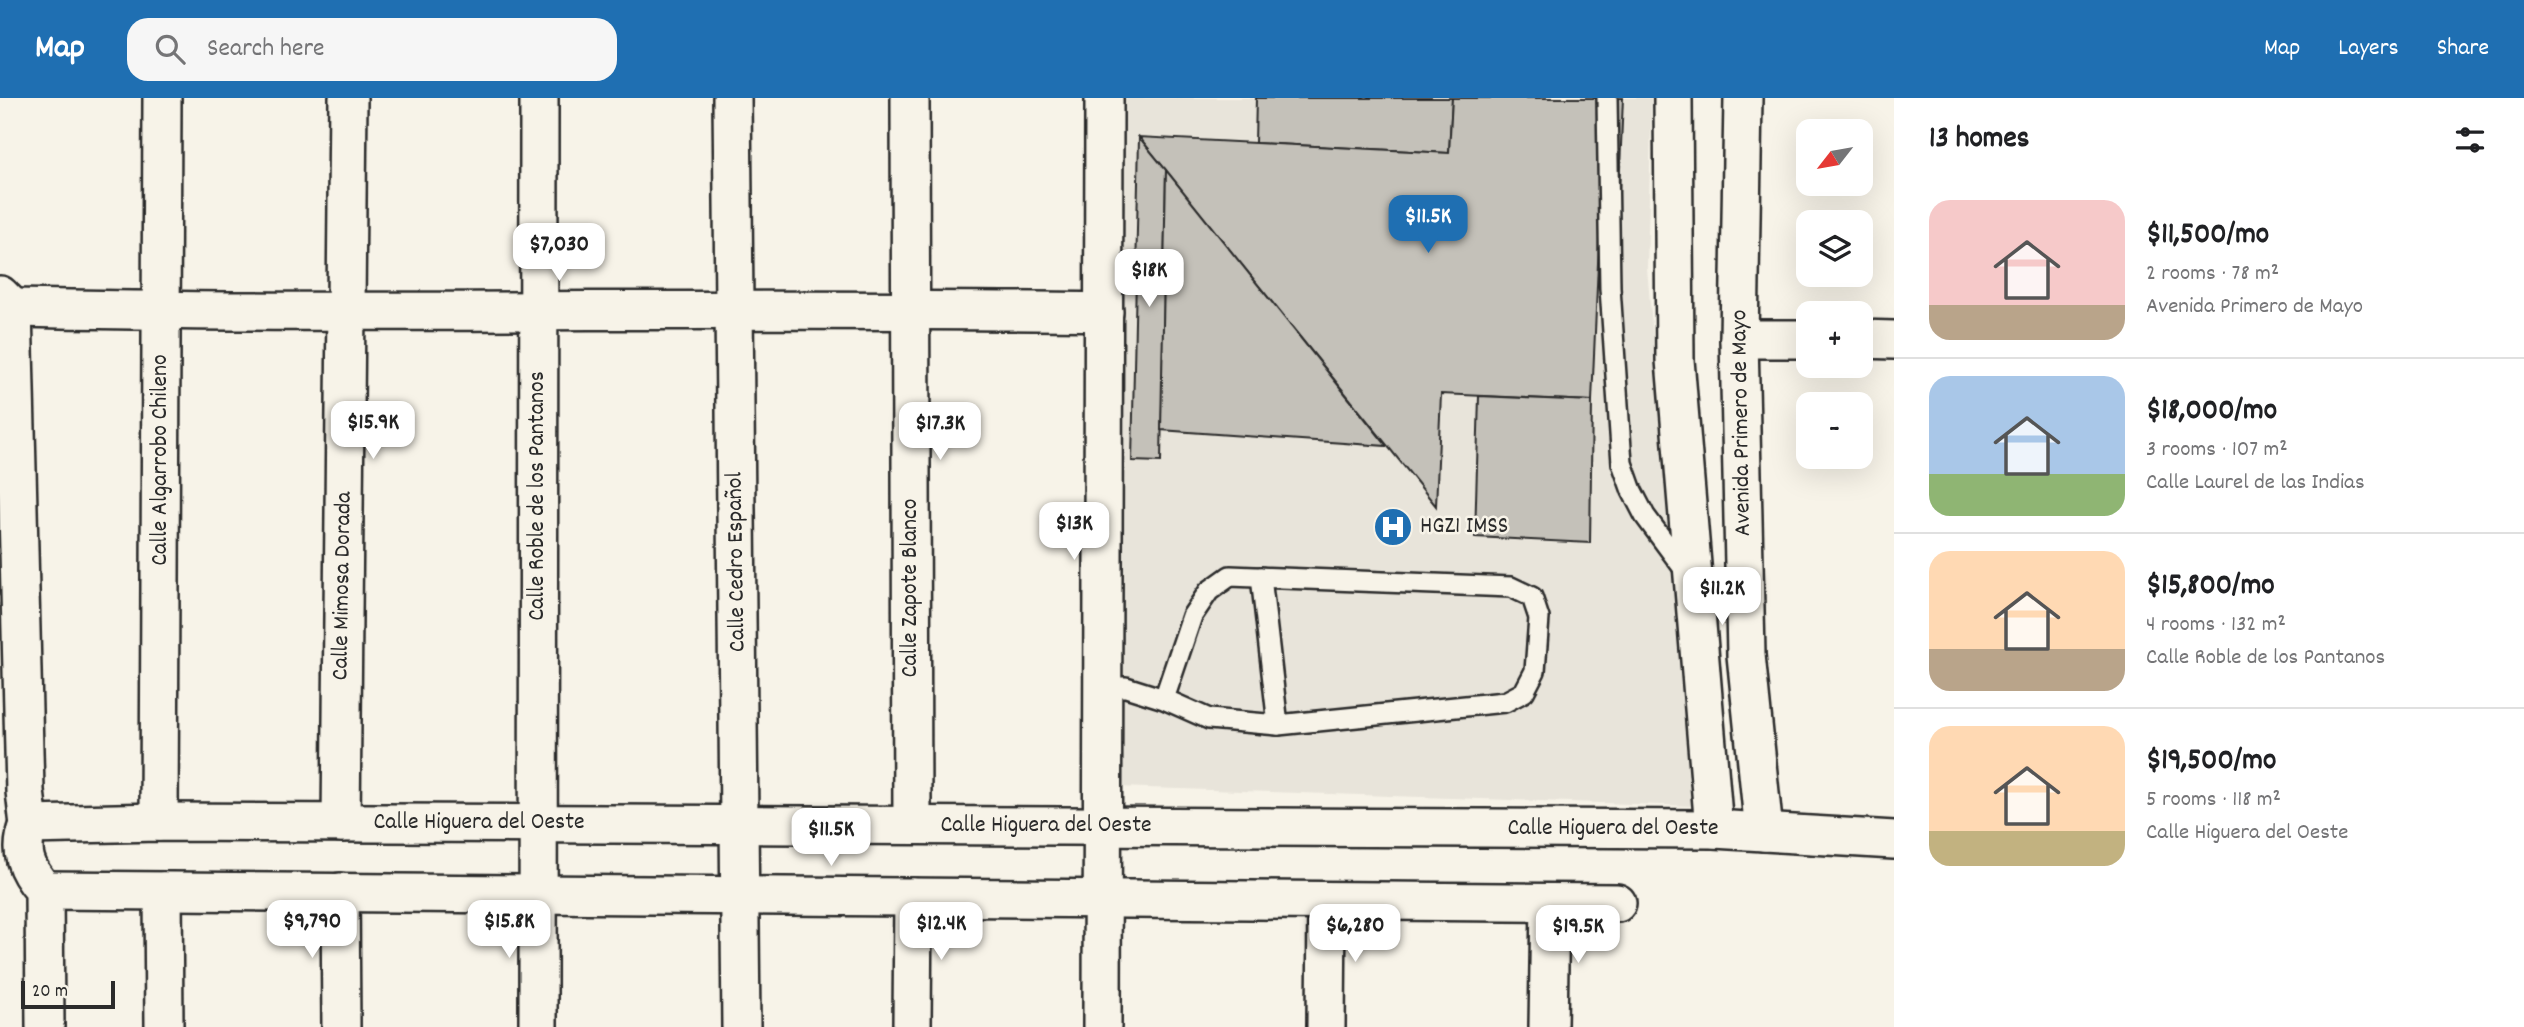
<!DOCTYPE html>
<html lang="en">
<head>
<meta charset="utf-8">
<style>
  body { margin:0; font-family:Dekko,sans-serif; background:#f6f6f6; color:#202124; height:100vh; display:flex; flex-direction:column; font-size:26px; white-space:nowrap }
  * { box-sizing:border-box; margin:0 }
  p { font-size:23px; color:#757577 }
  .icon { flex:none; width:38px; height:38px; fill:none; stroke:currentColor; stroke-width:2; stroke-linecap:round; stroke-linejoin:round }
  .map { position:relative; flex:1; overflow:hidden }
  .drawer { display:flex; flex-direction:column; background:#fff; width:630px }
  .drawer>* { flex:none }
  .needle { width:46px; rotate:239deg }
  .tools { position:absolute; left:1796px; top:21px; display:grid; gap:14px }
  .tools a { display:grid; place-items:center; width:77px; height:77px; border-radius:14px; background:#fff; box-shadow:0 7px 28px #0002; font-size:35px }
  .scale { position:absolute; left:21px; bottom:18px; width:94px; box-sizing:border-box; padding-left:7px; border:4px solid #2b2b2b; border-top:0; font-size:19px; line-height:24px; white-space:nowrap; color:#2b2b2b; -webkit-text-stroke:5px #f7f3e8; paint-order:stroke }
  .price { position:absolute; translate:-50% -60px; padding:0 16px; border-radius:14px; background:#fff; color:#222; font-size:23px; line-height:46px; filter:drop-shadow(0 2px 4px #0008) }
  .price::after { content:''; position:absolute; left:50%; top:42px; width:21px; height:16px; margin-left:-10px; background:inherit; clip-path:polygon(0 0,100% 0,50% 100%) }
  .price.selected { background:#1f6fb2; color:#fff }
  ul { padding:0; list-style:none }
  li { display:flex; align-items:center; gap:21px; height:175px; padding:0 35px }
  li+li { border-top:2px solid #e0e0e0 }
  li span { display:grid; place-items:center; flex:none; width:196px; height:140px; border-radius:21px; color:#555 }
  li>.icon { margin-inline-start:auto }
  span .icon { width:84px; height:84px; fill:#fffc; stroke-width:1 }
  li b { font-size:30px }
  h2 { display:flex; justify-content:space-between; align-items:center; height:84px; padding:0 35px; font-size:30px }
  header { display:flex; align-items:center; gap:42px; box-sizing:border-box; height:98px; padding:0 35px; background:#1f6fb2; color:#fff }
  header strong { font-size:33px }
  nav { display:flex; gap:38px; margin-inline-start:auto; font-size:24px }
  .search { width:490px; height:63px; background:#f6f6f6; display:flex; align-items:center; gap:18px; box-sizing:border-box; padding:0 24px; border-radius:21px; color:#757577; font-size:26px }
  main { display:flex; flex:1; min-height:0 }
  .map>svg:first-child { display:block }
  .built { fill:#e8e4da }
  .building { fill:#c4c1b9; stroke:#2b2b2b; stroke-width:2 }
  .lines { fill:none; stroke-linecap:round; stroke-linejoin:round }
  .service-casing { stroke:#2b2b2b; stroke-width:24 }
  .minor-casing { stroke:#2b2b2b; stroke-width:42 }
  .service { stroke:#f7f3e8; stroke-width:19 }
  .minor { stroke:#f7f3e8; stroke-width:37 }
  .labels { text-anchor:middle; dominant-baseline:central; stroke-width:5; stroke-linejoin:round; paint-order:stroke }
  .street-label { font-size:24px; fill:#2b2b2b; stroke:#f7f3e8 }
  .poi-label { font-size:24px; fill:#2b2b2b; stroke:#f7f3e8; text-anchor:start }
</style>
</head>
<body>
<header>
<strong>Map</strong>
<div class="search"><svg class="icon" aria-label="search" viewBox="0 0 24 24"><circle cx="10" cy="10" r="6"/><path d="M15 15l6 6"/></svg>Search here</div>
<nav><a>Map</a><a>Layers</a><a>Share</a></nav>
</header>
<main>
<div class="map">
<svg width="1894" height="929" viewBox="0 0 1894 929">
  <rect width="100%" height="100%" fill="#f7f3e8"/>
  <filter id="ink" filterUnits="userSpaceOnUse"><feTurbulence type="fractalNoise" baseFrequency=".0143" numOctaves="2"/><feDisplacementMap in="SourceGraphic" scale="14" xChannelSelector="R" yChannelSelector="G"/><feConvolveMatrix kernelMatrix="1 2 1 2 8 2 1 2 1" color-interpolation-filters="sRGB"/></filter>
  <g filter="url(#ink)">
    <polygon class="built" points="1117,0 1652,0 1647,170 1694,708 1117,689"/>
    <g class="building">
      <polygon points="1256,0 1452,0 1449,55 1255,45"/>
      <polygon points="1452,0 1623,0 1617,142 1599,142 1592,303 1441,296 1436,408 1139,39 1449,55"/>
      <polygon points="1139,39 1166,72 1161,364 1132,363"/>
      <polygon points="1166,72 1387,348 1161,332"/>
      <polygon points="1479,298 1592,303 1590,445 1475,439"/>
    </g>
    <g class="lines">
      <defs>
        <g id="service">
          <polyline points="1607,0 1610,190 1622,365 1632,393 1645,418 1688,476"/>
          <polyline points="1261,479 1278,627"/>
          <polyline points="1103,589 1126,589 1164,601 1209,621 1278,627 1505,604 1524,594 1535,573 1539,520 1532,499 1511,489 1230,478 1209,493 1192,518 1164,601"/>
        </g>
        <g id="minor">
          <polyline points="732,0 741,929"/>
          <polyline points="910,0 912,727"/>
          <polyline points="1673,0 1675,262 1714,731"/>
          <polyline points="1743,0 1739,241 1746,557 1764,734"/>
          <polyline points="0,197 13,210 25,693 29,727"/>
          <path d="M13 210C376 218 740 208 1104 214"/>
          <polyline points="1739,241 1808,241"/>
          <polyline points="1860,241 1894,242"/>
          <polyline points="159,724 162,0"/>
          <polyline points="341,725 348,0"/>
          <polyline points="29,727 159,724 1714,731 1894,742"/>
          <path d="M29 727C18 753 26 772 44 792L45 929"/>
          <polyline points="44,792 1617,805"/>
          <polyline points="163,793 164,929"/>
          <polyline points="340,794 341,929"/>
          <polyline points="538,929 539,0"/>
          <polyline points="912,929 913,799"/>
          <polyline points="1102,929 1104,0"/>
          <polyline points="1326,929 1327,803"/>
          <polyline points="1548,929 1550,805"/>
        </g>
      </defs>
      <use href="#service" class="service-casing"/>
      <use href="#minor" class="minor-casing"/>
      <use href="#service" class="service"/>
      <use href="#minor" class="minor"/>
    </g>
  </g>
  <defs>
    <symbol id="hospital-disc" viewBox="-11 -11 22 22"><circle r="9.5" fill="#1f6fb2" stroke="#f7f3e8"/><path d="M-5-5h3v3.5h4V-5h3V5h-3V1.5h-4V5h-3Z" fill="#fff"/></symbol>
  </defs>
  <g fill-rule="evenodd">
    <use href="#hospital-disc" x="1371" y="407" width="44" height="44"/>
  </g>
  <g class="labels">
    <g class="street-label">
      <text transform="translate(1742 325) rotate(-91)">Avenida Primero de Mayo</text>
      <text transform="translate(161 362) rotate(-90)">Calle Algarrobo Chileno</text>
      <text transform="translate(538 398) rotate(-90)">Calle Roble de los Pantanos</text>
      <text transform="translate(737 464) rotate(-91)">Calle Cedro Español</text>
      <text transform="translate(343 488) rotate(-89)">Calle Mimosa Dorada</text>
      <text transform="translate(911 490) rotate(-90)">Calle Zapote Blanco</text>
      <text x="479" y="725">Calle Higuera del Oeste</text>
      <text x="1046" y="728">Calle Higuera del Oeste</text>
      <text x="1613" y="731">Calle Higuera del Oeste</text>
    </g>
    <g class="poi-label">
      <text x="1420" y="429">HGZ1 IMSS</text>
    </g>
  </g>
</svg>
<div class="tools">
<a><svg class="needle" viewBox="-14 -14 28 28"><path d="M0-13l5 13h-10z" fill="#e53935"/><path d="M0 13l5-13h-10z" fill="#757577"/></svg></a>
<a><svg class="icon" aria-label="layers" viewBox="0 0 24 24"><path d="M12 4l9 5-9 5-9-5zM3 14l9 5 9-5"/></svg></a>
<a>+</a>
<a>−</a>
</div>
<div class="scale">20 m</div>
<b class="price selected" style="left:1428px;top:157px">$11.5K</b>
<b class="price" style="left:559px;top:185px">$7,030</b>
<b class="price" style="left:1149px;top:211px">$18K</b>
<b class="price" style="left:373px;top:363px">$15.9K</b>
<b class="price" style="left:940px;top:364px">$17.3K</b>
<b class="price" style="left:1074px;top:464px">$13K</b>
<b class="price" style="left:1722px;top:529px">$11.2K</b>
<b class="price" style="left:831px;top:770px">$11.5K</b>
<b class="price" style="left:312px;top:862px">$9,790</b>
<b class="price" style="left:509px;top:862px">$15.8K</b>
<b class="price" style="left:941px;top:864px">$12.4K</b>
<b class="price" style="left:1355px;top:866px">$6,280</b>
<b class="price" style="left:1578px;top:867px">$19.5K</b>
</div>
<section class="drawer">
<h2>13 homes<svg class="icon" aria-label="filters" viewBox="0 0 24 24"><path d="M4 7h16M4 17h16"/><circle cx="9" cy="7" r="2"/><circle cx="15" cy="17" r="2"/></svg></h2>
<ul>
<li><span style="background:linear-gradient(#f6c9c9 75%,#b9a48a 0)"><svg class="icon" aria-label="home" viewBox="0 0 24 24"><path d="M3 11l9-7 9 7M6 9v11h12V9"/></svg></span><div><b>$11,500/mo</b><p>2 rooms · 78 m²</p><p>Avenida Primero de Mayo</p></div></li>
<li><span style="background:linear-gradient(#a9c7e8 70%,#8fb573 0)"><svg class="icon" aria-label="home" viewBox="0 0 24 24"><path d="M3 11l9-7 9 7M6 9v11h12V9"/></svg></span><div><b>$18,000/mo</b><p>3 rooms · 107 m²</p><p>Calle Laurel de las Indias</p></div></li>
<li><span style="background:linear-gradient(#ffd9b3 70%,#b9a48a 0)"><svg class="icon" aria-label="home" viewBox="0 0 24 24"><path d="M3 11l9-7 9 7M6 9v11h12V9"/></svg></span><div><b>$15,800/mo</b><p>4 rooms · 132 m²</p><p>Calle Roble de los Pantanos</p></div></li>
<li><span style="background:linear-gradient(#ffd9b3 75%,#c2b280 0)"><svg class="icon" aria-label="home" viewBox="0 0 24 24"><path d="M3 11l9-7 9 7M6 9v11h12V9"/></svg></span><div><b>$19,500/mo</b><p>5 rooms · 118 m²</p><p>Calle Higuera del Oeste</p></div></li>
</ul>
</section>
</main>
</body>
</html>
